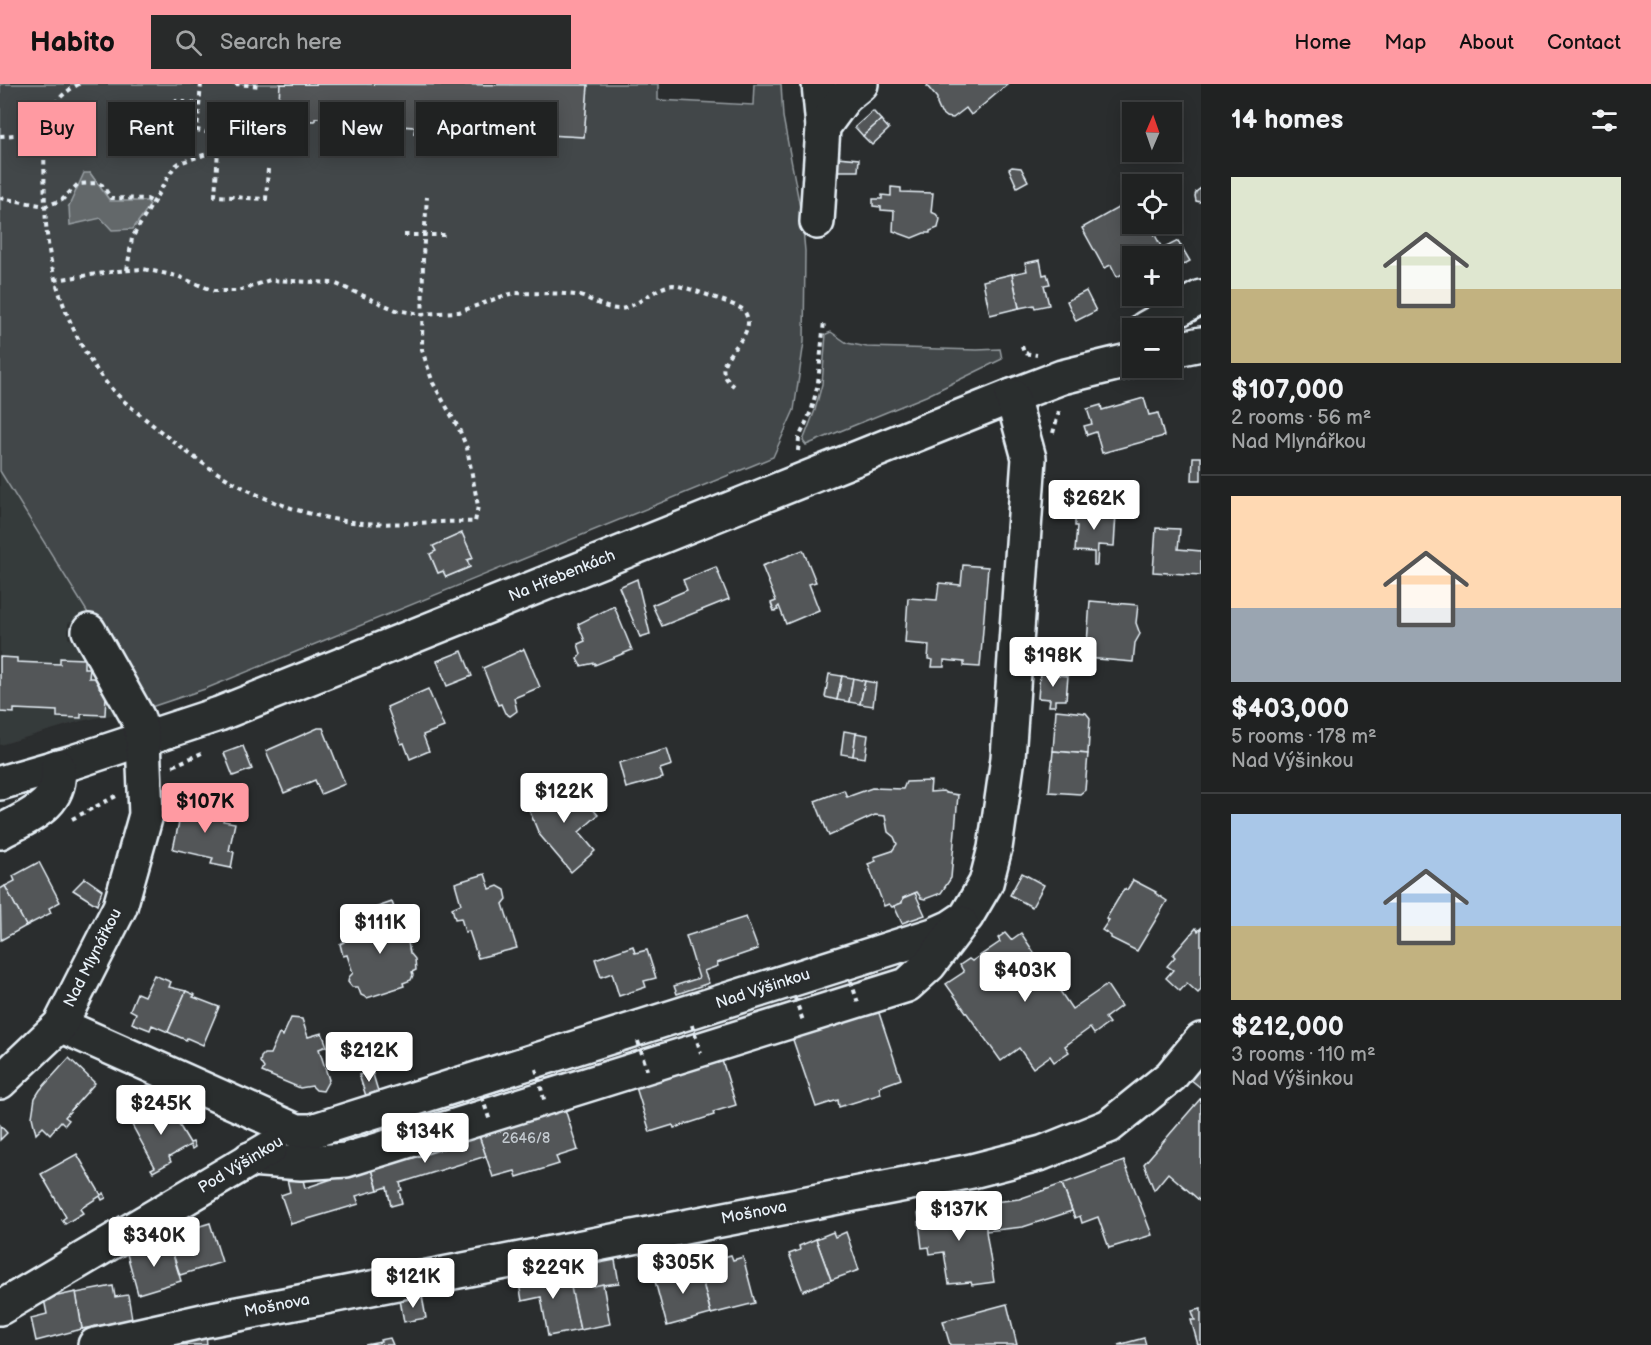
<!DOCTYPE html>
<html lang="en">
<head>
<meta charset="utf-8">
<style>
  body { margin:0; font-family:"Balsamiq Sans",sans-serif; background:#282a2a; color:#f1f3f6; height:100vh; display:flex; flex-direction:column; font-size:22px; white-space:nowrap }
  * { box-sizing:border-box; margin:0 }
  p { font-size:20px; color:#a2a4a5 }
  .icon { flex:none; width:33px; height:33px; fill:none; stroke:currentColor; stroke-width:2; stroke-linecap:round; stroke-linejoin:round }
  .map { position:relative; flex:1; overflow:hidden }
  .drawer { display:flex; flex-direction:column; background:#202222; width:450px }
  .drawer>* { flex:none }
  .top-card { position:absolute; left:18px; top:18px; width:570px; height:54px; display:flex; gap:12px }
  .needle { width:39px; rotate:2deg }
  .fabs { position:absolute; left:1122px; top:18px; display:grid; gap:12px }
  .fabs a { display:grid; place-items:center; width:60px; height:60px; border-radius:0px; background:#202222; box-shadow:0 3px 15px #0003,0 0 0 2px #3d3f40; font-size:30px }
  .price { position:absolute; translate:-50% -51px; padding:0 14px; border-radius:6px; background:#fff; color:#222; font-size:20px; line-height:39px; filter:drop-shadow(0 2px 3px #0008) }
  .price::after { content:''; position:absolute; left:50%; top:36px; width:18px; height:14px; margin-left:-9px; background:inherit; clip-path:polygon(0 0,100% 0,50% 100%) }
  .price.selected { background:#ff9aa2; color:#111 }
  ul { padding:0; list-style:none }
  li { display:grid; align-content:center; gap:12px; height:318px; padding:0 30px }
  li+li { border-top:2px solid #3d3f40 }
  li span { display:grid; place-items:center; height:186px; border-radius:0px; color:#555 }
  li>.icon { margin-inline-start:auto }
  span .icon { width:108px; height:108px; fill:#fffc; stroke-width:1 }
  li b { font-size:26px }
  h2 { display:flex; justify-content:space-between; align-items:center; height:72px; padding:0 30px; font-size:26px }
  .pill { padding:0 21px; border-radius:0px; background:#202222; box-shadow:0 3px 15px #0003,0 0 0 2px #3d3f40; font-size:21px; line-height:54px }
  .pill.selected { background:#ff9aa2; color:#111 }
  header { display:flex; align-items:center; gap:36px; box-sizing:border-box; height:84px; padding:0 30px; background:#ff9aa2; color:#111 }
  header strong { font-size:28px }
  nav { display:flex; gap:33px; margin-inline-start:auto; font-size:21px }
  .search { width:420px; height:54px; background:#282a2a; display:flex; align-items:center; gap:15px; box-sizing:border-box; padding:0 21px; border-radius:0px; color:#a2a4a5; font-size:22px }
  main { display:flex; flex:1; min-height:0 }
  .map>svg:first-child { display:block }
  .built { fill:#363a3b }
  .green { fill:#424648; stroke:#959ca0; stroke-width:1.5; fill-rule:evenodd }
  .water { fill:#63686b; stroke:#989fa3; stroke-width:1.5 }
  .building { fill:#535759; stroke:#e8f1f8; stroke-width:1.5 }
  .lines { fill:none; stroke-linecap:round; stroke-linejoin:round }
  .minor-casing { stroke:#e8f1f8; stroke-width:38 }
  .path { stroke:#e8f1f8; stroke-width:4; stroke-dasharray:4.5 4.5; stroke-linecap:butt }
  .minor { stroke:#2a2d2e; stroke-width:33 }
  .path-bridge { stroke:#e8f1f8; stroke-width:4; stroke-dasharray:4.5 4.5; stroke-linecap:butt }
  .labels { text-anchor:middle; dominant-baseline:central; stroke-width:6; stroke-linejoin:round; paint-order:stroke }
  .number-label { font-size:14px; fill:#c3cad0 }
  .street-label { font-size:16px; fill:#e8f1f8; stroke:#2a2d2e }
</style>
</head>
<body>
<header>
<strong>Habito</strong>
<div class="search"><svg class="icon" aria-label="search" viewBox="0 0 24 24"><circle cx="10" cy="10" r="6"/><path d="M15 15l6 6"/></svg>Search here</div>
<nav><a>Home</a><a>Map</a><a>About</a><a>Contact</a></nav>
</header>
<main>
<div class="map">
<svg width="1201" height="1261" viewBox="0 0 1201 1261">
  <rect width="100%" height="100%" fill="#2a2d2e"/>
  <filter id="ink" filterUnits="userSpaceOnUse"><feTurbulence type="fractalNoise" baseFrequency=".0167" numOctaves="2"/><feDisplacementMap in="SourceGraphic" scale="12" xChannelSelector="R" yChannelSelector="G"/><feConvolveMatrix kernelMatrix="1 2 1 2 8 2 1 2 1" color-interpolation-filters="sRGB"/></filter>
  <g filter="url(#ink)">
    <polygon class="built" points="0,387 91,534 68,539 68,554 80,560 121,629 81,637 0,661"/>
    <g class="green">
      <path d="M0 0H280L278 35 314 37 315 34 399 39V42L415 43 414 50H417V55L443 57 444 52H447L448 45 463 46 464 42 548 47V51L584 53 588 1 582 0H658V16L753 21 754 0H781L783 33 802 134 805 167 804 258 794 326 773 373 205 605 145 625 97 531 91 534 0 387ZM234 20 240 21 238 47 220 45 221 27H234ZM90 89 110 117 69 122ZM462 449 473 474 467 476 470 483 446 493 443 487 438 489 430 470 436 467 434 462Z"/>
      <polygon points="831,248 847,259 867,263 977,266 1000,265 1002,275 926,312 806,361 803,357 815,326 822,300 826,250"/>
    </g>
    <polygon class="water" points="84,89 90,89 110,117 147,117 150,121 133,145 112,146 101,134 70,141 69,122"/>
    <g class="building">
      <polygon points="280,0 588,1 584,53 548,51 548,47 464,42 463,46 448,45 447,52 444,52 444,57 417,55 417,50 414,50 415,43 399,42 399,39 315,34 315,37 278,35"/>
      <polygon points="929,0 1008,0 971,31 966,24 953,34 946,33 941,29 937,20 937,14 927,2"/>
      <polygon points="234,20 240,21 239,47 219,46 221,27 234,27"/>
      <polygon points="873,27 881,36 863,52 855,43"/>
      <polygon points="881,36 889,45 872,61 863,52"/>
      <polygon points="837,73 859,75 858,87 835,87"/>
      <polygon points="1012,83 1021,84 1028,97 1017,103 1009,85"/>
      <polygon points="891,103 901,104 901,108 933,109 931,128 936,130 940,135 938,144 930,147 930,149 924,149 912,154 893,147 894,127 881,126 881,123 873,122 873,115 882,115 882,111 891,112"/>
      <polygon points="1201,104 1201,118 1196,117 1195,112 1196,108"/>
      <polygon points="1132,116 1132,140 1149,140 1164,168 1156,172 1132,172 1132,187 1131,185 1117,193 1111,181 1104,184 1082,144"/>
      <polygon points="1178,157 1190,177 1177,184 1166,163"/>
      <polygon points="1040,176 1043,191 1047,190 1050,200 1044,201 1049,221 1035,224 1034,221 1019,224 1012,190 1027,187 1025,179"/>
      <polygon points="1012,190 1019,224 990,231 983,197"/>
      <polygon points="1086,207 1096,227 1076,237 1067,217"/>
      <polygon points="1144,314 1149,331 1158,329 1164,352 1102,369 1096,348 1087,351 1084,342 1092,340 1087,325 1101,321 1102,326"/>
      <polygon points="1193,373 1201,373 1201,396 1192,396"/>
      <polygon points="1054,396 1074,397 1074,411 1053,409"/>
      <polygon points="1053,409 1074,411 1073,427 1075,427 1075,429 1052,428"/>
      <polygon points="1075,427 1116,430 1114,462 1098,461 1097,481 1094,481 1094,468 1075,467 1077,442 1075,442"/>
      <polygon points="1156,444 1180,445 1178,465 1201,467 1201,491 1153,488"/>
      <polygon points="462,449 473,474 467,476 470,483 446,493 443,487 438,489 430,470 436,467 433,462"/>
      <polygon points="803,466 816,498 809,500 819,526 786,540 779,522 777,524 778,526 774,527 771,519 776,517 762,482"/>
      <polygon points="963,481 988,483 980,583 964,582 964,578 944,576 944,583 932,583 933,576 928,575 929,561 905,559 908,514 937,516 939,499 961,501"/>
      <polygon points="716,483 729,515 662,542 652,521 687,506 683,496"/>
      <polygon points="637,495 650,550 640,553 619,503"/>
      <polygon points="1090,517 1138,521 1136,539 1140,550 1135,559 1133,578 1086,574"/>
      <polygon points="614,522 632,566 595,581 595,579 581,582 577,575 581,570 578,560 585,557 578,540"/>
      <polygon points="524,565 540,603 514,614 517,627 510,632 505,629 501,620 498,621 483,584"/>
      <polygon points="462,567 472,592 447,602 437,577"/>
      <polygon points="0,573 17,574 17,578 60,580 60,574 84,575 84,584 90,584 89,594 100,594 99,603 106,612 105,631 81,630 81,634 57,633 57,627 14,625 14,629 0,628"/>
      <polygon points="1040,589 1068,592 1066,616 1055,616 1055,622 1049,622 1050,615 1038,614"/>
      <polygon points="829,590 842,592 837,616 825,613"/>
      <polygon points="842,592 853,594 849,618 837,616"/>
      <polygon points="853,594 865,597 860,620 849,618"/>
      <polygon points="865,597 876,599 873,622 860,620"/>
      <polygon points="428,605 444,643 423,651 429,667 410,675 404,659 401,660 387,623"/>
      <polygon points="1056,626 1086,629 1090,634 1088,670 1053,667"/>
      <polygon points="318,644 323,644 345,700 321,710 315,696 284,709 266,667"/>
      <polygon points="844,647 856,649 853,672 841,670"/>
      <polygon points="856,649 868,651 865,674 853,672"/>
      <polygon points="243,662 252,685 233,692 224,669"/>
      <polygon points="667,665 672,681 660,685 663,694 626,704 619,679"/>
      <polygon points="1053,667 1088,670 1085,706 1080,710 1049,708"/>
      <polygon points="931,697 930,708 943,707 946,709 958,711 951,794 941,809 925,815 921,814 917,808 903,814 902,819 892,823 889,820 884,822 868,780 876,777 874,773 892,767 897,760 894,753 888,748 885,732 875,731 829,752 815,717 844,706 847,713 872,704 903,705 906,698"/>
      <polygon points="558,703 562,711 581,705 588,707 591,709 584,715 598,731 579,748 595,767 571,788 539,750 525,716"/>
      <polygon points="183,720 194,722 194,720 215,724 215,727 225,729 223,737 235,739 229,767 234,768 231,784 211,780 213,774 173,765"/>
      <polygon points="39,778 60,818 49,824 51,829 26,842 5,802 15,797 13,792"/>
      <polygon points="1022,789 1044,801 1032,823 1010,811"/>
      <polygon points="485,790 490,805 498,802 505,806 507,815 503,820 517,864 478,874 469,847 465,848 461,834 455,835 452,824 461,820 455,799"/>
      <polygon points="85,794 102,806 97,821 73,806"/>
      <polygon points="1133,796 1156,808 1155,809 1167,817 1137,867 1111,854 1111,852 1102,846 1109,836 1106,835 1124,805 1127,806"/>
      <polygon points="5,802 26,842 1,856 0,805"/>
      <polygon points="915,809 925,831 902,839 894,822 902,819 903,814"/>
      <polygon points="392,818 397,832 383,837 385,842 399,838 400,840 406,848 410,869 415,875 416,886 412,888 413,891 411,896 403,899 404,902 367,914 361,911 358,903 352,903 348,898 349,893 353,889 347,871 343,872 340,860 344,858 343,855 364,849 362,842 373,838 369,826"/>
      <polygon points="746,833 758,865 717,879 718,882 704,887 709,899 677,910 674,902 699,894 686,852"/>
      <polygon points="1196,844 1198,847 1201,844 1201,906 1198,909 1187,899 1180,907 1166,894 1173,886 1167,882 1175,873 1173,871"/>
      <polygon points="1005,849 1011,856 1021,849 1072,925 1107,901 1121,922 1105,934 1109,939 1094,950 1090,944 1065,962 1069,968 1054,978 1050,972 1033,984 1019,964 1001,977 946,900 964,888 960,881 969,875 972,877 1000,858 998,854"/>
      <polygon points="633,862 635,869 647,866 656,894 644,897 646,903 619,912 612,889 601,893 595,875"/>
      <polygon points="154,891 171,898 169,903 186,907 168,948 152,941 150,946 132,939 136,929 130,926 137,909 144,912"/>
      <polygon points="186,907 195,911 193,913 219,923 203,961 187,954 186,956 168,948"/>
      <polygon points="877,923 901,995 879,1003 881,1010 839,1023 838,1016 816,1023 791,950"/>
      <polygon points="291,934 302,935 308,953 322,949 327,962 319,965 329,996 323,1007 316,1006 312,1002 300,1004 262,988 264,984 260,978 261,973 264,970 270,970 279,950 283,952"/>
      <polygon points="721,973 736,1021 713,1028 714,1031 674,1044 673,1041 650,1048 635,1000"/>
      <polygon points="69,974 95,999 65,1033 69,1036 65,1041 61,1037 50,1050 43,1043 36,1050 32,1033 35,1014 40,1006"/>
      <polygon points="1201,982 1201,1004 1190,995"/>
      <polygon points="372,987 378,1007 366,1012 359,991"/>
      <polygon points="1201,1014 1201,1115 1199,1116 1168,1089 1154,1106 1144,1080"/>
      <polygon points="166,1019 190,1059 193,1058 195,1063 192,1065 190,1061 169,1073 171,1078 153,1088 151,1085 155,1083 131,1039"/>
      <polygon points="564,1022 578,1066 556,1073 559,1080 517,1093 515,1087 493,1093 478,1049"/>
      <polygon points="0,1041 7,1049 0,1056"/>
      <polygon points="478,1049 486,1072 400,1099 402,1106 399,1107 402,1119 391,1122 387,1103 378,1106 371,1082"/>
      <polygon points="77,1070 101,1111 104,1109 106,1114 102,1116 100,1112 80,1125 83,1129 65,1140 62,1136 66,1133 41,1090"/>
      <polygon points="1124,1077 1152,1151 1109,1164 1098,1133 1082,1139 1080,1132 1075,1134 1062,1100"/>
      <polygon points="371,1082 378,1106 356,1112 359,1120 291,1140 281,1111 290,1108 286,1091 301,1088 305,1104"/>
      <polygon points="1062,1100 1072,1127 1023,1143 986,1147 985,1119 1019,1115"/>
      <polygon points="985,1119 986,1147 994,1198 972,1201 971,1198 949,1200 944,1168 930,1170 929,1163 922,1164 918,1128"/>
      <polygon points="210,1139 222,1178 180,1191 167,1152"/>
      <polygon points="833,1148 835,1153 846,1148 859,1186 831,1196 816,1155"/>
      <polygon points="816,1155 831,1196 803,1207 789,1170 800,1166 799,1162"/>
      <polygon points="169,1158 181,1197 138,1210 127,1170"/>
      <polygon points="731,1171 733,1176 743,1173 755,1219 711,1230 698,1180"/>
      <polygon points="615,1176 619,1199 594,1202 593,1199 571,1203 568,1185"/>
      <polygon points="698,1180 711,1230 667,1242 655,1197 665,1194 664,1189"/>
      <polygon points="568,1185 580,1246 548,1252 541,1213 522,1217 518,1193"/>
      <polygon points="593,1199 594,1202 603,1200 610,1240 580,1246 571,1203"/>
      <polygon points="113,1202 115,1213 128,1211 132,1235 82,1245 76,1209"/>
      <polygon points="76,1208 82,1245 36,1257 31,1234 47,1230 44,1215"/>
      <polygon points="422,1212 426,1234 404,1238 400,1216"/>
      <polygon points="1007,1220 1017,1261 950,1261 943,1237"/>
      <polygon points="1201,1225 1201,1261 1198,1261 1191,1236 1195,1236 1192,1227"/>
      <polygon points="206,1251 207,1261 170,1261"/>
      <polygon points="390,1254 393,1261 365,1261 381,1258 380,1256"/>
      <polygon points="1144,1254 1146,1261 1118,1261"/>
    </g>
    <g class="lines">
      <defs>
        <g id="minor">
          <polyline points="819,0 823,43"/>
          <polyline points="817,138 823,43 845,13 861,0"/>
          <polyline points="1146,244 1201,213"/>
          <polyline points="1172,266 1201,260"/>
          <polyline points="0,699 73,678 219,630 1012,312 1062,293 1132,276"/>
          <path d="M0 748C29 732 63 721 58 682"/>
          <polyline points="60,941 297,1047 312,1047 933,851 951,843 966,833 986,799 995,764 1008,674 1029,374 1012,312"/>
          <polyline points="0,998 60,941 120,823 146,731 143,656 138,634 89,547"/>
          <polyline points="250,1075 301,1079 346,1076 907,901 929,881 961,839"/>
          <polyline points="0,1224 270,1064"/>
          <polyline points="95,1261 207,1236 972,1087 1042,1069 1109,1042 1171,992 1201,956"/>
        </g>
      </defs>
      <use href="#minor" class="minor-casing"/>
      <g class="path">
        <path d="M79 0C59 11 47 25 44 49 45 98 42 151 56 198 66 232 82 268 104 296 118 314 137 328 154 342 212 390 263 422 338 436 384 444 429 436 475 438L478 422 467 364 459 345 433 299 422 266 423 172 427 113"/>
        <polyline points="201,0 197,46 219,51 215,112 266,115 268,85"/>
        <polyline points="235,0 261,2"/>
        <polyline points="197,46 174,42 176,17 199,20"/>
        <polyline points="0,52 44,49"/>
        <polyline points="0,114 46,122 62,116 78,100 98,99 102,101 111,114 147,115 155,119"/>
        <polyline points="404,151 445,151"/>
        <polyline points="127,186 132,154 174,83 179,79 219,66 257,70"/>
        <path d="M55 196 118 187 143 185 177 192 214 207H238L270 196 334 199 396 226 421 230 459 228 506 211 516 209C534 210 564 208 580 212 594 216 604 225 619 225 638 224 653 203 673 201 681 201 735 220 742 225 745 227 747 232 748 236 750 262 703 278 734 302"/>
        <polyline points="1022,262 1024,269 1037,271"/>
        <polyline points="1053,349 1060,324"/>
        <polyline points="798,367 799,354 812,325 818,299 824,237"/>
        <polyline points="173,682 204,668"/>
        <polyline points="72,735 118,711"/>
      </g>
      <use href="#minor" class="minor"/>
      <g class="path-bridge">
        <polyline points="851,897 858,919"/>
        <polyline points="795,914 803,937"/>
        <polyline points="692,941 701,969"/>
        <polyline points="638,957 647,986"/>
        <polyline points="536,985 545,1019"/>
        <polyline points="482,1013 490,1037"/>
      </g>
    </g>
  </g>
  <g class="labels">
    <g class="number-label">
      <text x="526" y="1054">2646/8</text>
    </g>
    <g class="street-label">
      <text transform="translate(562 492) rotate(-22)">Na Hřebenkách</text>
      <text transform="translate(93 874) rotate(-63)">Nad Mlynářkou</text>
      <text transform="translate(763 905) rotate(-18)">Nad Výšinkou</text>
      <text transform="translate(241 1081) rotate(-31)">Pod Výšinkou</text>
      <text transform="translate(754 1129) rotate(-11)">Mošnova</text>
      <text transform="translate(277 1222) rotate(-11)">Mošnova</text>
    </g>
  </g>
</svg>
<div class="fabs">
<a><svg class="needle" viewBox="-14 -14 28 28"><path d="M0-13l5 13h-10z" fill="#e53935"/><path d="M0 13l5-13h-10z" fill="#a2a4a5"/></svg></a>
<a><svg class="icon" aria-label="locate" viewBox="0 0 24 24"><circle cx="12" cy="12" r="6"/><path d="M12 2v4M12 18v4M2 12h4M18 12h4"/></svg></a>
<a>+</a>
<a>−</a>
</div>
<b class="price" style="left:1094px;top:447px">$262K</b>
<b class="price" style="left:1053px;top:604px">$198K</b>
<b class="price" style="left:564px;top:740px">$122K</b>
<b class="price selected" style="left:205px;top:750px">$107K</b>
<b class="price" style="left:380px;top:871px">$111K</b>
<b class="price" style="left:1025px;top:919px">$403K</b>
<b class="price" style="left:369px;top:999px">$212K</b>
<b class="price" style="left:161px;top:1052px">$245K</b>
<b class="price" style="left:425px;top:1080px">$134K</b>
<b class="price" style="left:959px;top:1158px">$137K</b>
<b class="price" style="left:154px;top:1184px">$340K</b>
<b class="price" style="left:683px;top:1211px">$305K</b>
<b class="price" style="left:553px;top:1216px">$229K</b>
<b class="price" style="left:413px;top:1225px">$121K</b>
<div class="top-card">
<a class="pill selected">Buy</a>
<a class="pill">Rent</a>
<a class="pill">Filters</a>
<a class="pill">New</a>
<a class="pill">Apartment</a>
</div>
</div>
<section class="drawer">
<h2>14 homes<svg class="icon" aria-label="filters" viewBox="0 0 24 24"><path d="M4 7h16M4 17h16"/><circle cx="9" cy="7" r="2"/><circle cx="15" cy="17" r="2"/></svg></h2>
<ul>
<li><span style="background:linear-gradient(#dfe7d0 60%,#c2b280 0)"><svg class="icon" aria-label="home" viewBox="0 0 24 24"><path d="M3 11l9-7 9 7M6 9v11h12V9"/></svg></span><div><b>$107,000</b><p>2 rooms · 56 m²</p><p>Nad Mlynářkou</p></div></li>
<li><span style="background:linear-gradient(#ffd9b3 60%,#9aa5b1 0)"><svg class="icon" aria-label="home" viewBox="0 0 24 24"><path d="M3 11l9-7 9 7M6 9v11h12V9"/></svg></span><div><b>$403,000</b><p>5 rooms · 178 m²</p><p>Nad Výšinkou</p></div></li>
<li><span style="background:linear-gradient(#a9c7e8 60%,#c2b280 0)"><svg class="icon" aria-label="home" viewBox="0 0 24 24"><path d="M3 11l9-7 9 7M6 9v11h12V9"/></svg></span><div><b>$212,000</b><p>3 rooms · 110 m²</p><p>Nad Výšinkou</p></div></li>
</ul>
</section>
</main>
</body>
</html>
